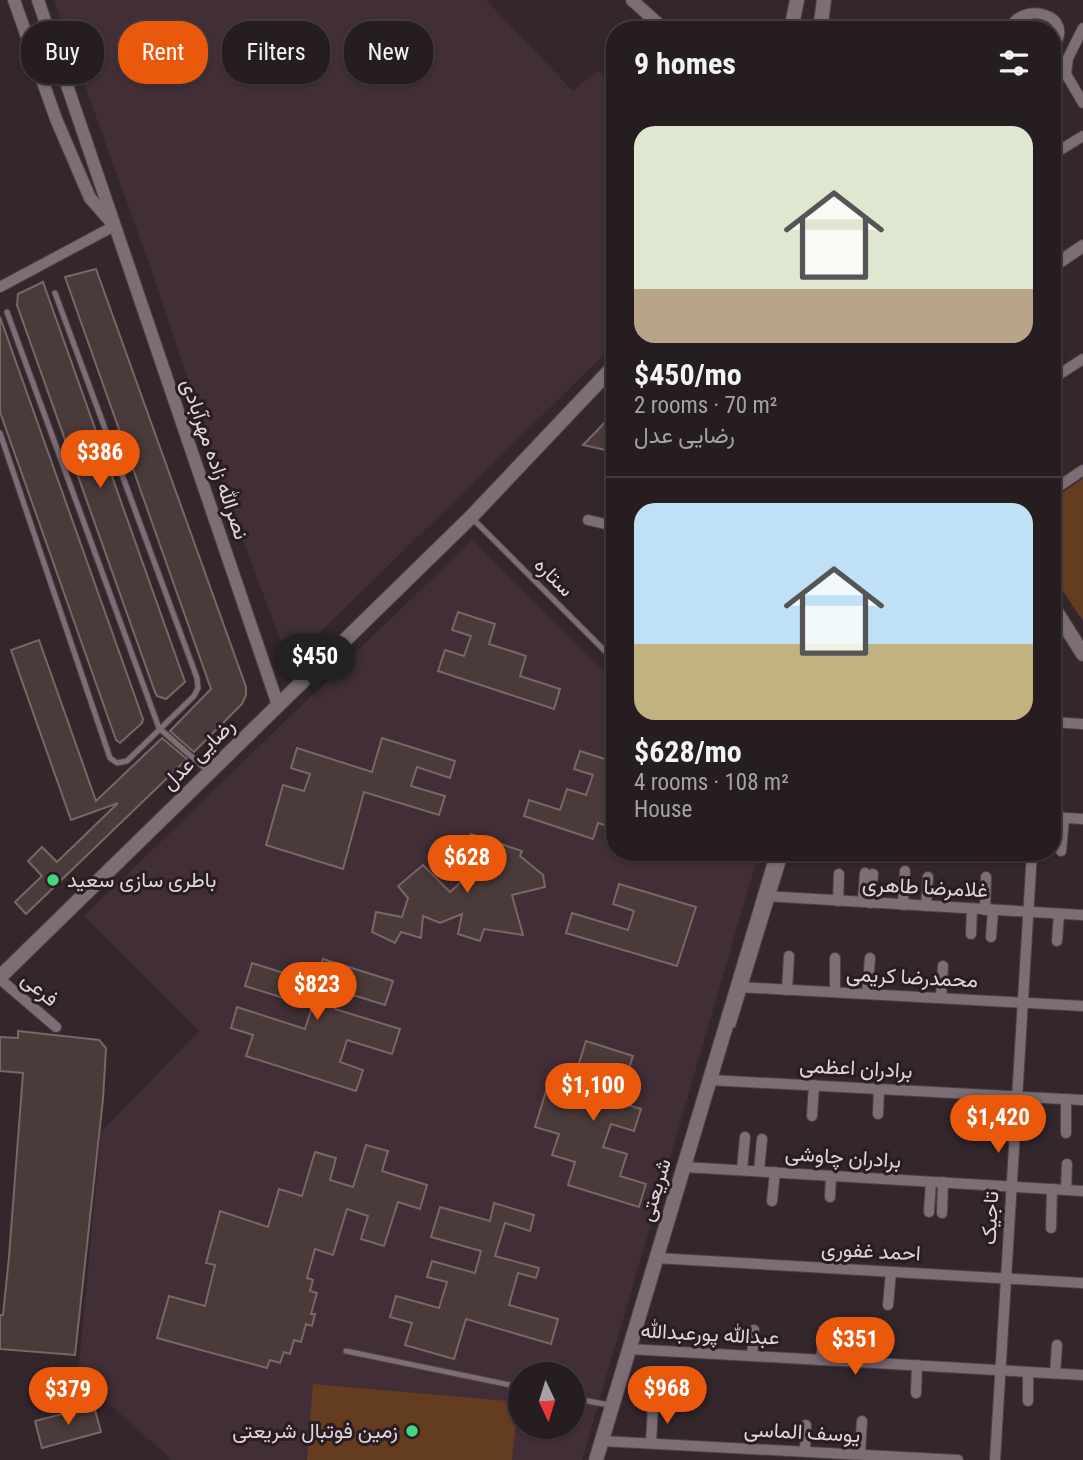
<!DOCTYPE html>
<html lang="en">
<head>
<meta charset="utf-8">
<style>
  body { margin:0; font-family:"Roboto Condensed",Vazirmatn,sans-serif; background:#322a2e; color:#f1f3f6; height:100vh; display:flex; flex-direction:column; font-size:26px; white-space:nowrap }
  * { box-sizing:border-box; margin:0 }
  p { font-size:23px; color:#a4a2a5 }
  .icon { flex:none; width:38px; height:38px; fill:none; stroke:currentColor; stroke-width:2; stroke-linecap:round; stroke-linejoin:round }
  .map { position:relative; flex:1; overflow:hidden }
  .sheet { position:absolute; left:606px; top:21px; width:455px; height:840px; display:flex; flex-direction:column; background:#261d21; border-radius:28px; box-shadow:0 2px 5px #0004,0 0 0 2px #423b3f }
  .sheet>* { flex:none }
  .top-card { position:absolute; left:21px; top:21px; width:480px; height:63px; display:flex; gap:14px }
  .needle { width:46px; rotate:176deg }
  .tools { position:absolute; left:508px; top:1362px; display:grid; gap:14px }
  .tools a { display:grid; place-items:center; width:77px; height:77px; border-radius:50%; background:#261d21; box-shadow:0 2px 5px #0004,0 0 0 2px #423b3f; font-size:35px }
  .price { position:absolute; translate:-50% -60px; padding:0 16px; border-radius:24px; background:#ea580c; color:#fff; font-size:23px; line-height:46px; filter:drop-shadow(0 2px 4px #0008) }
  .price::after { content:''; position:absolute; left:50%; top:42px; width:21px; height:16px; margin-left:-10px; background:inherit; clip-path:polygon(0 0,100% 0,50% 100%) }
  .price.selected { background:#222; color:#fff }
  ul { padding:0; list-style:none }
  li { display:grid; align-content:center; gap:14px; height:371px; padding:0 28px }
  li+li { border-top:2px solid #423b3f }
  li span { display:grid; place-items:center; height:217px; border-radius:21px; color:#555 }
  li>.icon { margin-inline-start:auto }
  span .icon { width:126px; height:126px; fill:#fffc; stroke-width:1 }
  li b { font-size:30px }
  h2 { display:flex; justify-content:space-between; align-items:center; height:84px; padding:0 28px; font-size:30px }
  .tag { padding:0 24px; border-radius:28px; background:#261d21; box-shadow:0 2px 5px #0004,0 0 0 2px #423b3f; font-size:24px; line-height:63px }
  .tag.selected { background:#ea580c; color:#fff }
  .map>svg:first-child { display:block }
  .built { fill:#412e36; fill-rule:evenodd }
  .green { fill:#643d21 }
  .building { fill:#4a3b3a; stroke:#776765; stroke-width:2 }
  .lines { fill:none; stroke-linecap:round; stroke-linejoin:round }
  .service-casing { stroke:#4e4348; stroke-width:7 }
  .minor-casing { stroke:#4e4348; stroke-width:12 }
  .tertiary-casing { stroke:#4e4348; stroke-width:14 }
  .secondary-casing { stroke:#4e4348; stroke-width:16 }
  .service { stroke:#7d6e75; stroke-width:5 }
  .minor { stroke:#7d6e75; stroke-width:10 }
  .tertiary { stroke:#7d6e75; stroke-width:12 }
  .secondary { stroke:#7d6e75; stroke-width:14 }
  .poi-dot { fill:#42d77c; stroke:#291d23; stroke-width:2.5 }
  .labels { text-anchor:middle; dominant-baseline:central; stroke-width:6; stroke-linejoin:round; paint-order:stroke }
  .street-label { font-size:21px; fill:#ded6d9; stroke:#291d23 }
  .poi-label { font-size:21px; fill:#ded6d9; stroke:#291d23; text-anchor:start }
</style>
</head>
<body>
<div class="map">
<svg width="1083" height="1460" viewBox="0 0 1083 1460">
  <rect width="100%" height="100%" fill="#33272c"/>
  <g class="built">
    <polygon points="54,0 486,0 573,91 598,70 614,86 614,345 299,653 286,655 234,517 152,272"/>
    <path d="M472 540 614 681V852H759L582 1460H172L78 1376 101 1132 199 1031 84 916ZM520 1374H572V1426H520Z"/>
  </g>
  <g class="green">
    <polygon points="1083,478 1083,621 1052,575 1052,500"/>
    <polygon points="313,1384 518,1402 512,1460 307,1460"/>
  </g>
  <g class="building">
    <polygon points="96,269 246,687 246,695 242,704 194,752 170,731 211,689 65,277"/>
    <polygon points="43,282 185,682 166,699 157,696 155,692 17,305 18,294"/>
    <polygon points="0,317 143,719 142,723 120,743 116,740 0,412"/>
    <polygon points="614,413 614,452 583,445"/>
    <polygon points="458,612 495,624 489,644 526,656 520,676 560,689 554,709 438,671 445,650 464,656 471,636 452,630"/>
    <polygon points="39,640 96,801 162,738 187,759 26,914 15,902 42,876 28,861 42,847 57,862 118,803 71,820 11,650"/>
    <polygon points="382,738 455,761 450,778 417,767 411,786 445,796 439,815 364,792 343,869 266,845 283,785 304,791 310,774 291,768 297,748 372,772"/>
    <polygon points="580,751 614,762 610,782 614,784 614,828 598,823 593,839 524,816 529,800 560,810 567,789 586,795 593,775 574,769"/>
    <polygon points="471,834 522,851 520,856 543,875 545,887 512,895 523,935 484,929 480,941 458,934 462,914 440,923 423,916 421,938 401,932 395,943 372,932 376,912 402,917 408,898 398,886 423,865 450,892 471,873 467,849"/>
    <polygon points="619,884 696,907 677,966 566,933 572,913 628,930 634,911 613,904"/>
    <polygon points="323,959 393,981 385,1005 340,991 335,1009 400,1029 392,1054 347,1040 340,1062 363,1070 356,1091 246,1056 253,1035 231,1028 237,1007 305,1029 312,1007 245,986 252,963 315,983"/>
    <polygon points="18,1031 99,1040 106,1048 103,1099 75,1355 0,1349 0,1315 3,1315 9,1257 23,1073 0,1071 0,1037 18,1038"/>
    <polygon points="586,1041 633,1056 618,1102 641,1109 634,1131 611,1124 603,1147 627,1154 620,1176 646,1184 639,1207 568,1185 575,1162 552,1155 559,1134 535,1127 550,1078 572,1085"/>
    <polygon points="366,1145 388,1151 382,1171 427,1185 420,1209 398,1202 384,1246 361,1239 368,1216 347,1209 333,1255 315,1249 307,1278 313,1280 310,1291 317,1293 311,1314 315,1314 312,1326 306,1324 301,1342 294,1340 290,1354 284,1352 280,1363 270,1360 267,1368 157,1338 169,1296 205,1306 215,1265 206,1263 220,1211 268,1227 279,1189 302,1196 315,1152 336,1158 330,1180 353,1187"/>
    <polygon points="494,1203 534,1215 530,1231 505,1223 495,1256 539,1268 536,1278 518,1273 509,1305 558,1319 551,1344 466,1319 454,1359 405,1345 412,1323 390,1317 396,1296 439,1308 447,1282 427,1277 432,1261 475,1273 481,1251 431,1237 440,1207 490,1221"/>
    <polygon points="94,1406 101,1432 42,1448 35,1421"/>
  </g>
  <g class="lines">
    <defs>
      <g id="service">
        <polyline points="7,312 159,728 208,771"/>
        <polyline points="0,433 110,758 117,763 127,761 194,696 198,688 197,678 55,293"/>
        <polyline points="473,519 614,660"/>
        <polyline points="733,1025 786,852"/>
        <polyline points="346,1351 520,1387"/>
        <polyline points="572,1398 609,1405"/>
      </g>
      <g id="minor">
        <path d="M1010 30C1018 0 1080 13 1052 49"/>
        <polyline points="1052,58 1066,74 1083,103"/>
        <polyline points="1066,74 1068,58 1083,28"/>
        <polyline points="1052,155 1083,136"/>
        <polyline points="0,287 114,226"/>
        <polyline points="1052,379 1083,359"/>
        <polyline points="1052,491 1083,470"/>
        <polyline points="588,520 614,526"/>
        <polyline points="1052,722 1083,724"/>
        <polyline points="1052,817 1083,819"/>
        <polyline points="1061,851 1064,818"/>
        <polyline points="765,896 1083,915"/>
        <polyline points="838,901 839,874"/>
        <polyline points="863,902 865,873"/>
        <polyline points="870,903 873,874"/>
        <polyline points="903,905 905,871"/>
        <polyline points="926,906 928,877"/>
        <polyline points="985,910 986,877"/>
        <polyline points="971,934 972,909"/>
        <polyline points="991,937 993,910"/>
        <polyline points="1057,941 1059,914"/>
        <polyline points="0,979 56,1027"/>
        <polyline points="738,987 1083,1006"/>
        <polyline points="787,990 789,956"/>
        <polyline points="835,992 835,958"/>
        <polyline points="867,994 870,958"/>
        <polyline points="941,998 943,966"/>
        <polyline points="710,1080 1083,1100"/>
        <polyline points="878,1114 879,1089"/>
        <polyline points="812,1116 814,1085"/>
        <polyline points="1066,1133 1066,1099"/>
        <polyline points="684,1167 1083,1191"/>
        <polyline points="742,1170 745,1137"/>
        <polyline points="759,1171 762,1139"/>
        <polyline points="1066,1190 1067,1164"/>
        <polyline points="830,1197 831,1176"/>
        <polyline points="772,1201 775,1172"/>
        <polyline points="929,1212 931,1182"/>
        <polyline points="942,1213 943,1182"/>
        <polyline points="1051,1228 1052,1189"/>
        <polyline points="656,1258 1083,1283"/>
        <polyline points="888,1305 891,1272"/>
        <polyline points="629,1349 1083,1375"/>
        <polyline points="752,1356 754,1330"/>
        <polyline points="821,1360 824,1330"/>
        <polyline points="853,1361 855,1334"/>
        <polyline points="1028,1372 1028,1401"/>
        <polyline points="1055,1373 1057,1345"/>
        <polyline points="916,1393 917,1365"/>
        <polyline points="602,1441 958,1460"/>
        <polyline points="651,1442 653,1407"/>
        <polyline points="805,1451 806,1425"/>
        <polyline points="860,1454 862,1421"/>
        <polyline points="995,1460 1032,852"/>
      </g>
      <g id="tertiary">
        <polyline points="14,0 56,119 90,198 112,223"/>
        <polyline points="38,0 278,705"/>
        <polyline points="632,0 665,30"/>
        <polyline points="1052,267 1083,246"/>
      </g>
      <g id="secondary">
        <polyline points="792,26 810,30"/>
        <polyline points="791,30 797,0"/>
        <polyline points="820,30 824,0"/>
        <polyline points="1052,605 1083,654"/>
        <polyline points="0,977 471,517 614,366"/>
        <polyline points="596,1460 778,852"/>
      </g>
    </defs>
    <use href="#service" class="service-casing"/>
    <use href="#minor" class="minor-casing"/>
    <use href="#tertiary" class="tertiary-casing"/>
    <use href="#secondary" class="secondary-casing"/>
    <use href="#service" class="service"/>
    <use href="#minor" class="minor"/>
    <use href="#tertiary" class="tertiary"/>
    <use href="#secondary" class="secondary"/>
  </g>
  <g class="poi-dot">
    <circle cx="53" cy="880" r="7"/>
    <circle cx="412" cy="1431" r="7"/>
  </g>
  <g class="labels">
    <g class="street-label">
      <text transform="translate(215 459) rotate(71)">نصرالله زاده مهرآبادی</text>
      <text transform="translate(554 577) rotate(45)">ستاره</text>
      <text transform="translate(198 754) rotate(-44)">رضایی عدل</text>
      <text transform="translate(925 887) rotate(3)">غلامرضا طاهری</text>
      <text transform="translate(912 977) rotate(3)">محمدرضا کریمی</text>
      <text transform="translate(40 989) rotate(41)">فرعی</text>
      <text transform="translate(856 1068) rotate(3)">برادران اعظمی</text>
      <text transform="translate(843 1157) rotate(4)">برادران چاوشی</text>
      <text transform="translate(655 1190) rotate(-73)">شریعتی</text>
      <text transform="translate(990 1218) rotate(-87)">تاجیک</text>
      <text transform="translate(871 1251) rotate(3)">احمد غفوری</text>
      <text transform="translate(710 1334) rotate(3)">عبدالله پورعبدالله</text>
      <text transform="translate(802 1432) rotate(3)">یوسف الماسی</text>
    </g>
    <g class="poi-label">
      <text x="67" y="880">باطری سازی سعید</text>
      <text x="398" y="1431" text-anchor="end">زمین فوتبال شریعتی</text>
    </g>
  </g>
</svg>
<div class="tools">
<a><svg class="needle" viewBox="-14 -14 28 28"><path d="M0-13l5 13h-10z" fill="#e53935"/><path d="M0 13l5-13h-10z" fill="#a4a2a5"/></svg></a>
</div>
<b class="price" style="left:100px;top:490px">$386</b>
<b class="price selected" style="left:315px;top:694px">$450</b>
<b class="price" style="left:467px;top:895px">$628</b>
<b class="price" style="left:317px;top:1022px">$823</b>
<b class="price" style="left:593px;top:1123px">$1,100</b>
<b class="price" style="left:998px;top:1155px">$1,420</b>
<b class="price" style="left:855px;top:1377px">$351</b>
<b class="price" style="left:667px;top:1426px">$968</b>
<b class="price" style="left:68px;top:1427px">$379</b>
<div class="top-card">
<a class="tag">Buy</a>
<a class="tag selected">Rent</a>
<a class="tag">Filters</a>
<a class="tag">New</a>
</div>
<section class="sheet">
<h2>9 homes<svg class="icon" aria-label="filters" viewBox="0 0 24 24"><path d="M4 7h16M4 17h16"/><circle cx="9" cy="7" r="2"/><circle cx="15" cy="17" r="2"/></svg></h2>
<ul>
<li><span style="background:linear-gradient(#dfe7d0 75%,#b9a48a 0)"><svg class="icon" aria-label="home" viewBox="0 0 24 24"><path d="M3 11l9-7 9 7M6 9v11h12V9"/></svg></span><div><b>$450/mo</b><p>2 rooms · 70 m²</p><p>رضایی عدل</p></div></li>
<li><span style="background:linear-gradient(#bfe0f5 65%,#c2b280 0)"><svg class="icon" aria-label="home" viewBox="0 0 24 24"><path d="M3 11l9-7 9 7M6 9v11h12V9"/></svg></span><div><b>$628/mo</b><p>4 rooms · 108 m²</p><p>House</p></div></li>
</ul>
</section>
</div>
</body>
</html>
